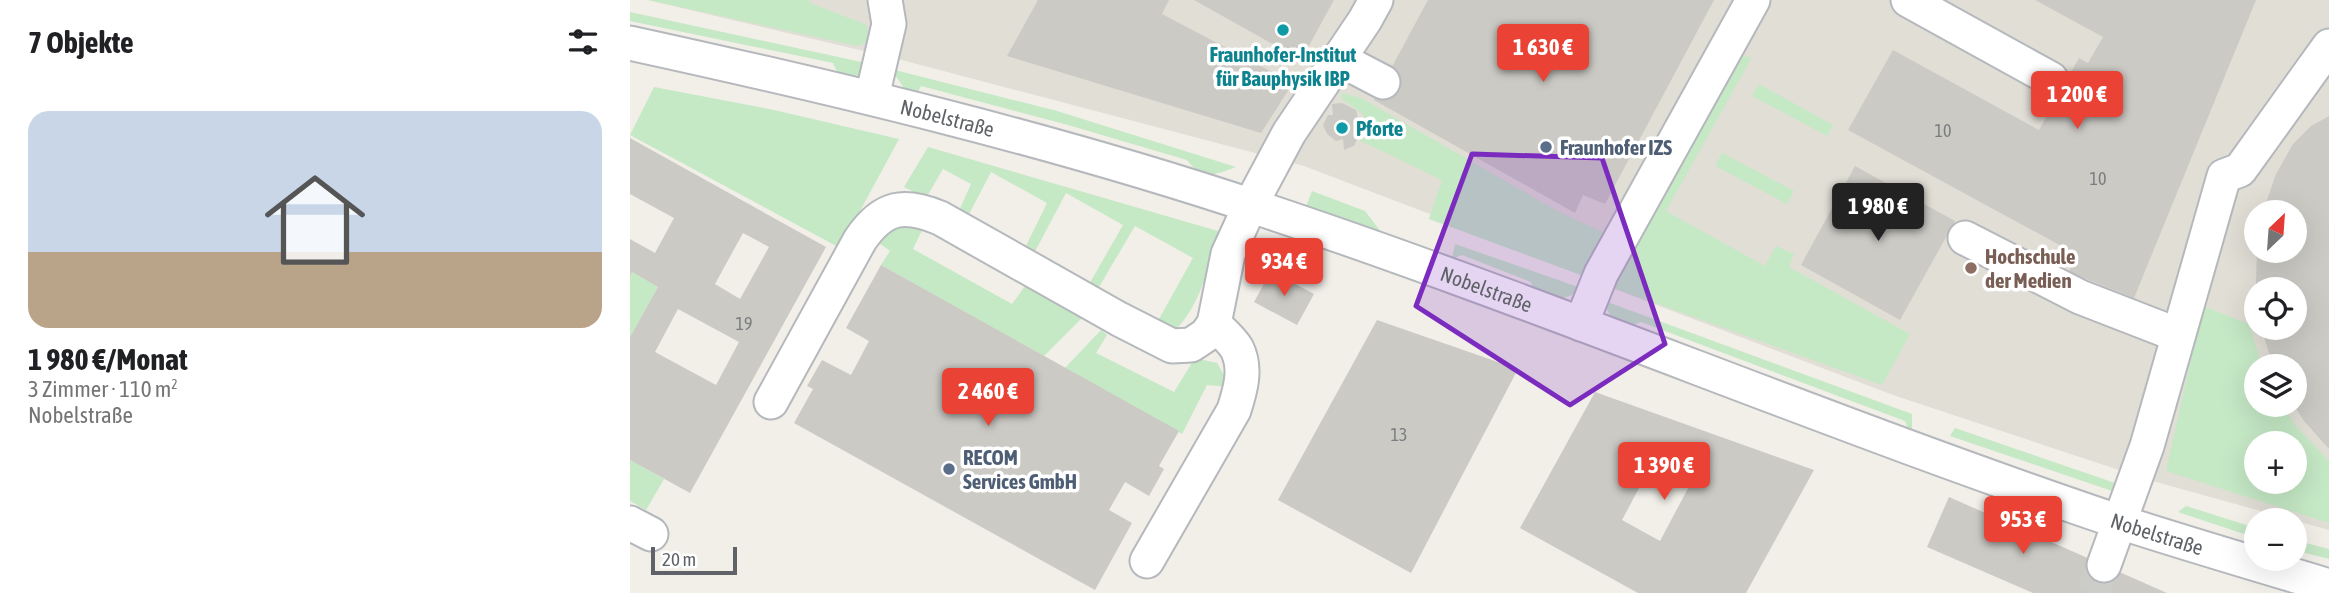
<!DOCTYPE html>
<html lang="de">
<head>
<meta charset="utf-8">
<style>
  body { margin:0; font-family:"Asap Condensed",sans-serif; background:#f6f6f6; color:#202124; height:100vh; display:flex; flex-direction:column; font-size:26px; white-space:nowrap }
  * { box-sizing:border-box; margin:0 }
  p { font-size:23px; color:#757577 }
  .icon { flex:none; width:38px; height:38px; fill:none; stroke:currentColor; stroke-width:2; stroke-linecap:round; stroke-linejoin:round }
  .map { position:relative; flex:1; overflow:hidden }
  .sheet { display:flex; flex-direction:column; background:#fff; width:630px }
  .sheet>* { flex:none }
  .needle { width:46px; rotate:25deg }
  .tools { position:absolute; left:1614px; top:200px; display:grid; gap:14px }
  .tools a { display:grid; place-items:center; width:63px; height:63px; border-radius:50%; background:#fff; box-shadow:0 7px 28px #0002; font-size:35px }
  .scale { position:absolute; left:21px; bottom:18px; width:86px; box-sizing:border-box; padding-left:7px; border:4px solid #5f6368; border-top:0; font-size:19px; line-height:24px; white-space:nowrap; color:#5f6368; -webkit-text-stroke:5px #fff; paint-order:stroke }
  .price { position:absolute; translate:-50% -60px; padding:0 16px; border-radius:7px; background:#ea4335; color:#fff; font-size:23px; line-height:46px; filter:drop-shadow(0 2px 4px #0008) }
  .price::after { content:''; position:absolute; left:50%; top:42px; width:21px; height:16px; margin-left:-10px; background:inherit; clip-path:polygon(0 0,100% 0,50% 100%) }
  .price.current { background:#222; color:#fff }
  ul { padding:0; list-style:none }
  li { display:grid; align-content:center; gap:14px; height:371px; padding:0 28px }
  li+li { border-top:2px solid #e0e0e0 }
  li span { display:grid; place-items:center; height:217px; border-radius:21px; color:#555 }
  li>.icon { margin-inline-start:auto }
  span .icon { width:126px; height:126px; fill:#fffc; stroke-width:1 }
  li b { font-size:30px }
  h2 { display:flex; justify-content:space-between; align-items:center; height:84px; padding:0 28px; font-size:30px }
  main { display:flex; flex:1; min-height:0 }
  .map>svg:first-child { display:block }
  .education { fill:#e1ded6; fill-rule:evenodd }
  .green { fill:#c5e8c5; fill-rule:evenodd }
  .building { fill:#cccac5; fill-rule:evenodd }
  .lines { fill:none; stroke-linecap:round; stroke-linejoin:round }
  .minor-tunnel { stroke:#ccccc8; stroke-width:33; stroke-dasharray:33 17; stroke-linecap:butt }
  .minor-casing { stroke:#b5b8bc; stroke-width:37 }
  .minor { stroke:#fff; stroke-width:33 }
  .marked { fill:#7b2cbf; fill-opacity:0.2; stroke:#7b2cbf; stroke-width:5; stroke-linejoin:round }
  .culture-dot { fill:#0f9aa8; stroke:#fff; stroke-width:2.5 }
  .service-dot { fill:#5c6f8a; stroke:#fff; stroke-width:2.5 }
  .education-dot { fill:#8d6e63; stroke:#fff; stroke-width:2.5 }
  .labels { text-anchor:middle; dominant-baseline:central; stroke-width:7; stroke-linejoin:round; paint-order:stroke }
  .number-label { font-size:18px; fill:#7a7d7f }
  .culture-label { font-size:21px; font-weight:bold; fill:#0d838f; stroke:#fff }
  .street-label { font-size:21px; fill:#5f6368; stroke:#fff }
  .service-label { font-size:21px; font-weight:bold; fill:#4e5e75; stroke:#fff; text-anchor:start }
  .education-label { font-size:21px; font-weight:bold; fill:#785e54; stroke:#fff; text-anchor:start }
</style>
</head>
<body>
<main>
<section class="sheet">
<h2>7 Objekte<svg class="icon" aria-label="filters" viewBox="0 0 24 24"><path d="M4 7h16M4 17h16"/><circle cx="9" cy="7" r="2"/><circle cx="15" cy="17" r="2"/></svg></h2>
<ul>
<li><span style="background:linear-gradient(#c9d6e8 65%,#b9a48a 0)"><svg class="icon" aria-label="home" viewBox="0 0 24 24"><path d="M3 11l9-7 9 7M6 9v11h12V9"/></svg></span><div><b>1 980 €/Monat</b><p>3 Zimmer · 110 m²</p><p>Nobelstraße</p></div></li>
</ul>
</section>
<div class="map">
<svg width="1699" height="593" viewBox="0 0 1699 593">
  <rect width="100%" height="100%" fill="#f1efe8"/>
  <path class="education" d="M18 0H1699V530L1519 480 1263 395 974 285 975 281 674 166 268 59ZM1626 212H1664V250H1626ZM1626 289H1664V327H1626ZM1626 366H1664V404H1626ZM1626 443H1664V481H1626Z"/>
  <g class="green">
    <polygon points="18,0 179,0 180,3 237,25 239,41 227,46"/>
    <polygon points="0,12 236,63 236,69 223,79 209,75 203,63 0,21"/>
    <polygon points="1103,56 1122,57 1036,211 1135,266 1146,246 1164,254 1159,267 1280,334 1252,385 978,286"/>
    <path d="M265 70 427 111 606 167C583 175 574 182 557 160L438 125 291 86 288 92 274 88 265 75Z"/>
    <polygon points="1129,84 1203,125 1197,136 1122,96"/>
    <polygon points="24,87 144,110 269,139 210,248 0,135"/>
    <polygon points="712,93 731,98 931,213 977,234 956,277 799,219 812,180 729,140 732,134 734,115 711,98"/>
    <path d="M298 147 588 231C579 267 570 308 542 333L525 326 563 258 505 226 466 292 457 288 493 225 436 193 402 257 393 252 417 203 361 172 336 220 327 215 341 184 313 169 296 198 274 187Z"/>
    <polygon points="1092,153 1164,191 1157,204 1085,166"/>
    <polygon points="682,191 735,211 751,232 676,207"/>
    <polygon points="284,224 293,228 283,249 382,304 395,286 452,318 414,356 251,265 260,251 242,238 259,225"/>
    <polygon points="825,244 948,287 942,295 926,300 904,290 901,282 832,255 822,259"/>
    <polygon points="2,272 28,287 0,337 0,276"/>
    <polygon points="972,300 1282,414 1282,430 1278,429 1275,421 1011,322 998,327 981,317"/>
    <path d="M1573 306 1619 324 1632 366H1626V404H1651L1665 425 1699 461V523L1536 471ZM1626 443H1664V481H1626Z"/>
    <polygon points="471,330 477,335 466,353 544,392 565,358 587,363 601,387 577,385 552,434 435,368"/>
    <polygon points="1325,428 1485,483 1488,493 1320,436"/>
    <polygon points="0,460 34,479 16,510 0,501"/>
    <polygon points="1556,506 1626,528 1626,538 1548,512"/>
    <polygon points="1664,540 1699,549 1699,559 1664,550"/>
  </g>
  <g class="building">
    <polygon points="408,0 539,0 532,14 663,83 631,133 377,56"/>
    <polygon points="564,0 704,0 671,60"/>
    <polygon points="798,0 1084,0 975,204 953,195 945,213 744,100"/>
    <polygon points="1405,0 1626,0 1504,298 1439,272 1446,254 1218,130 1263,50 1409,130 1449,58 1458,63 1473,37"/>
    <polygon points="712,103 726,110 731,131 724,146 714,150 713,139 706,141 697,134 693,125 698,115 703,115 702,104"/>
    <polygon points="1699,116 1699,449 1674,421 1663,404 1664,366 1643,366 1631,327 1664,327 1664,289 1626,289 1626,281 1627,250 1664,250 1664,212 1633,212 1646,174 1663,144 1681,126"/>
    <path d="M0 138 196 247 60 493 0 460V337L28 287 2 272 0 276V239L25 253 44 218 0 194ZM113 233 139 247 110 299 85 284ZM48 309 109 342 86 385 25 352Z"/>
    <polygon points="1225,166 1325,221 1270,320 1171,265"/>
    <polygon points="251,265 549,431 529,466 534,469 519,496 495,482 479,510 502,523 465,590 164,423 183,389 177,386 192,360 221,375 239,341 216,328"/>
    <polygon points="641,271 684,294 667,325 624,302"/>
    <polygon points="747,320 888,369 781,573 648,500"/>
    <path d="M965 392 1184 470 1116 593H1008L890 528ZM1025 458 1063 479 1030 541 992 520Z"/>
    <polygon points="1319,497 1537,593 1403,593 1297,547"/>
  </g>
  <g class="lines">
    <polyline class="minor-tunnel" points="1462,593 1474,565"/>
    <defs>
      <g id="minor">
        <polyline points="1278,0 1421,79"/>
        <path id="s1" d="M0 43C211 89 420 139 625 207 917 304 1201 425 1493 523 1561 545 1630 565 1699 586"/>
        <polyline points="709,59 753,82"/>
        <polyline points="242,97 259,24 255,0"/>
        <polyline points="1335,238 1450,297 1548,335"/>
        <polyline points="951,324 971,274 1123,0"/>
        <path d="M141 402 230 240C253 206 274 203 310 218L489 319 542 346 561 345 576 335 584 324"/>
        <polyline points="0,523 21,534"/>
        <path d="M517 561 604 410C610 391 617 369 607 349 602 340 591 331 584 324L598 254 620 206 659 133 735 20 746 0"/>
        <polyline points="1474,565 1517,446 1594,176 1610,170 1699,46"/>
      </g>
    </defs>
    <use href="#minor" class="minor-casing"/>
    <use href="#minor" class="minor"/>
  </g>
  <path class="marked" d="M842 154 972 158 1035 344 940 405 786 306Z"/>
  <g class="culture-dot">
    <circle cx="653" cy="30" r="7"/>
    <circle cx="712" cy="128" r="7"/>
  </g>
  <g class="service-dot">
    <circle cx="916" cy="147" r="7"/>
    <circle cx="319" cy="469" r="7"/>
  </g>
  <circle class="education-dot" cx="1341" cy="268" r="7"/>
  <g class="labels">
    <g class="number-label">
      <text x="1313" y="130">10</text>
      <text x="1468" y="178">10</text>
      <text x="114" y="323">19</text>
      <text x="769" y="434">13</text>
    </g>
    <g class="culture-label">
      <text x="653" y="54">Fraunhofer-Institut<tspan x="653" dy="24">für Bauphysik IBP</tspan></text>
      <text x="726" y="128" text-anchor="start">Pforte</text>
    </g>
    <g class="street-label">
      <text stroke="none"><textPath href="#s1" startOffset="326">Nobelstraße</textPath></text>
      <text stroke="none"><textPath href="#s1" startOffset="892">Nobelstraße</textPath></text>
      <text stroke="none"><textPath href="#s1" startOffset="1606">Nobelstraße</textPath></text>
    </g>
    <g class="service-label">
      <text x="930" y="147">Fraunhofer IZS</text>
      <text x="333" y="457">RECOM<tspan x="333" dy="24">Services GmbH</tspan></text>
    </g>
    <g class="education-label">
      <text x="1355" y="256">Hochschule<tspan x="1355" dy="24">der Medien</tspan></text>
    </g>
  </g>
</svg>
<div class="tools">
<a><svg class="needle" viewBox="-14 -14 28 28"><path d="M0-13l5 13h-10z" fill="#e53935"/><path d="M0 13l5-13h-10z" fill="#757577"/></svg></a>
<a><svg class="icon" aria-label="locate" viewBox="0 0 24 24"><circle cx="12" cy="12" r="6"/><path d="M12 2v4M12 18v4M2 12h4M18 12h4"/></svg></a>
<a><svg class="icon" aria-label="layers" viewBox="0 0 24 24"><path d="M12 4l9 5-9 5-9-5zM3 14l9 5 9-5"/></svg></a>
<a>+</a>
<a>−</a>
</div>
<div class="scale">20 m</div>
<b class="price" style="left:913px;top:84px">1 630 €</b>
<b class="price" style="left:1447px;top:131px">1 200 €</b>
<b class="price current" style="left:1248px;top:243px">1 980 €</b>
<b class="price" style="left:654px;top:298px">934 €</b>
<b class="price" style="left:358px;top:428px">2 460 €</b>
<b class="price" style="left:1034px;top:502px">1 390 €</b>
<b class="price" style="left:1393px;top:556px">953 €</b>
</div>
</main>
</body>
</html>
